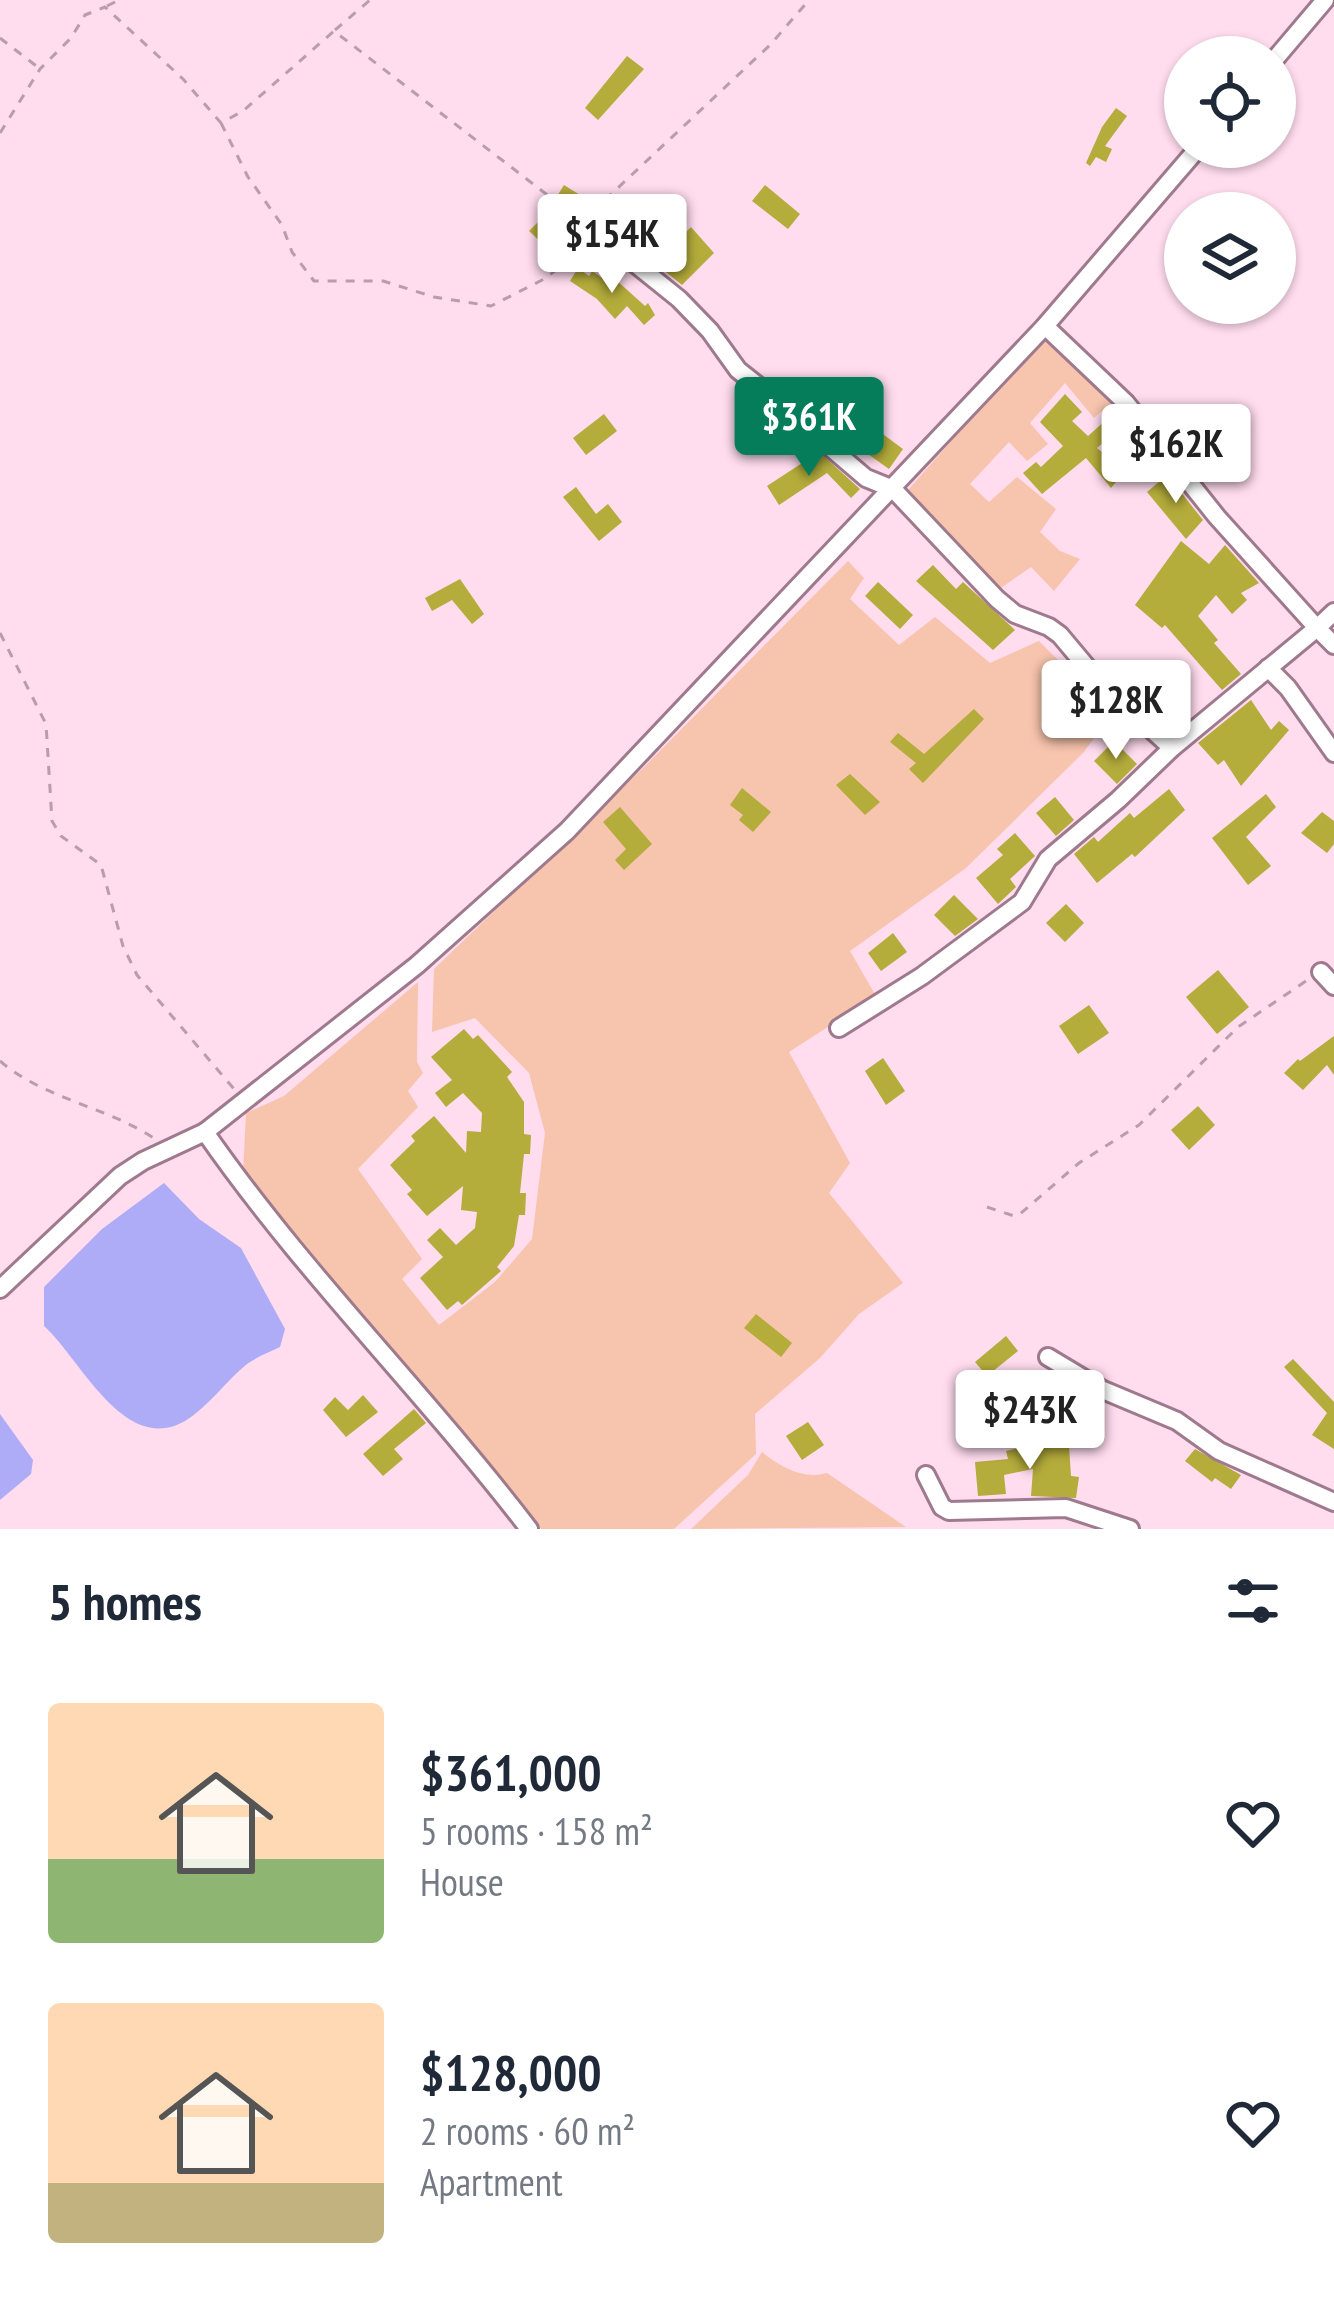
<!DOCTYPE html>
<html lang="en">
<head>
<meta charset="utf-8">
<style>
  body { margin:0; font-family:"PT Sans Narrow",sans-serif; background:#f2f2f3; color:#1f2937; height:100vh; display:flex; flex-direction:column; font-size:45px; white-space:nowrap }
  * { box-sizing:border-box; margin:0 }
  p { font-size:39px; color:#747a83 }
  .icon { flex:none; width:66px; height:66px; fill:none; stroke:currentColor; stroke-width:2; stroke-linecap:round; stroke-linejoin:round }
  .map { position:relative; height:1529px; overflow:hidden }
  .panel { display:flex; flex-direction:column; background:#fff; flex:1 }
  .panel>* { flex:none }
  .fabs { position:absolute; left:1164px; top:36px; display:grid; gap:24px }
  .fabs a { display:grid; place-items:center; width:132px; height:132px; border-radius:50%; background:#fff; box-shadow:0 3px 9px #0004; font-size:60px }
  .price { position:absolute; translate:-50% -102px; padding:0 27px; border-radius:12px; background:#fff; color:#222; font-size:39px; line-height:78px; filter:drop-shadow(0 3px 6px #0008) }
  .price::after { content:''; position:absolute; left:50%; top:72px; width:36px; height:27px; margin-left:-18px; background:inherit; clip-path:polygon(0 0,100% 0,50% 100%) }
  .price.on { background:#057d5b; color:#fff }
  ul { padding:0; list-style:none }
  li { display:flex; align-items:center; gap:36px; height:300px; padding:0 48px }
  li span { display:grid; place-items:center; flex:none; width:336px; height:240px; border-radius:12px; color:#555 }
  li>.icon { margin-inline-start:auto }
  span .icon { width:144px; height:144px; fill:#fffc; stroke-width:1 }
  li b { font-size:51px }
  h2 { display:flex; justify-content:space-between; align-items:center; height:144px; padding:0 48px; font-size:51px }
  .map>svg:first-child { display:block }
  .green { fill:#f7c4ad }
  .water { fill:#afacf7 }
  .building { fill:#b4ac3b }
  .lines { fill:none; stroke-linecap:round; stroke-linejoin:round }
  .minor-casing { stroke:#9f798d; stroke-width:22 }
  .path { stroke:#b99dac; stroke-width:3; stroke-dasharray:9 9; stroke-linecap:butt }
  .minor { stroke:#fff; stroke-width:16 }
</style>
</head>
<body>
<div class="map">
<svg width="1334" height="1529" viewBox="0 0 1334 1529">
  <rect width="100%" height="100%" fill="#ffdcee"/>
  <g class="green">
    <polygon points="1045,335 1112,402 1094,418 1065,383 1030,423 1048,444 1027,461 1009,442 970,484 989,502 1017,477 1056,509 1040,532 1060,551 1080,559 1054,591 1031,567 998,590 908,490"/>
    <polygon points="848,561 864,578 850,599 899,645 935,617 990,663 1039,641 1112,714 1083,753 966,868 850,951 876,996 789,1052 850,1163 829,1193 903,1283 859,1314 820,1358 755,1414 756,1454 674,1529 541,1529 243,1173 246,1113 284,1096 418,982 417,1062 423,1073 408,1091 418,1107 358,1169 422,1259 402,1279 439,1325 495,1282 532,1239 545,1133 529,1073 475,1018 432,1032 434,969 643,768"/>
    <path d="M762 1452C780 1467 804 1480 827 1473L906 1527 691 1529 748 1475Z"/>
  </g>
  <g class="water">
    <path d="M164 1183 199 1219 241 1248 285 1329 280 1347C269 1352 257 1357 247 1364 226 1381 208 1407 185 1421 124 1456 80 1358 44 1326V1287L102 1229Z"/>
    <polygon points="0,1414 33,1460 31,1474 0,1500"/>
  </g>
  <g class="building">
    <polygon points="627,56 644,69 598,120 585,108"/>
    <polygon points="1116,108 1127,116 1105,146 1112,149 1106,162 1096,157 1090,166 1086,163 1102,127"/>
    <polygon points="564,185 580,195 571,208 567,205 553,220 575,242 559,259 529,231 546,214"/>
    <polygon points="765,185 800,214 788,229 752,201"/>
    <polygon points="691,227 714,253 682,285 655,263"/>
    <polygon points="578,268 589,276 592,271 611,284 615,279 645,306 648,303 655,315 644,325 627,306 615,319 597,299 570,281"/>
    <polygon points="833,380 850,397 828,418 809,403"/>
    <polygon points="1065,394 1082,412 1072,421 1088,436 1116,411 1126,423 1097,448 1125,471 1111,488 1086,458 1042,494 1023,473 1036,462 1041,467 1063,446 1040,422"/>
    <polygon points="604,414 617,431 586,455 573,438"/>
    <polygon points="880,432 903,449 889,469 865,452"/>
    <polygon points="819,452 860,489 851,498 827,473 779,505 767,486"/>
    <polygon points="1167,475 1203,520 1186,539 1147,492"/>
    <polygon points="576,487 596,514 608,504 622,522 599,541 563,497"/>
    <polygon points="1181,541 1209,564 1225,545 1259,583 1241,593 1247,600 1232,614 1216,595 1198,616 1218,640 1214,643 1241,674 1222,690 1165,625 1162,628 1135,605"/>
    <polygon points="933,565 956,589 963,582 1015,630 993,650 916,581"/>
    <polygon points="460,579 484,614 472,624 452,600 432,611 425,598"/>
    <polygon points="878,582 913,615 900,629 865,596"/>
    <polygon points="1160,678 1174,693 1170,697 1186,720 1172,731 1136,699"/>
    <polygon points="1251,700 1271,730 1279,721 1289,730 1241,786 1224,760 1218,765 1198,743"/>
    <polygon points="974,709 984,719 923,783 909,769 916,763 890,742 898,733 924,754"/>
    <polygon points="1114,741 1137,764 1117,784 1094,761"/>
    <polygon points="850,774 880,802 865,815 836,785"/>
    <polygon points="742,788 771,812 753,832 739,820 743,815 730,805"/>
    <polygon points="1169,789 1185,810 1135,857 1132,854 1097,883 1074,854 1094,837 1098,842 1130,813 1134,818"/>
    <polygon points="1266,794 1276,807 1246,837 1271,866 1248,885 1212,838"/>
    <polygon points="1055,797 1074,820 1056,836 1036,813"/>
    <polygon points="620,807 652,844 624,870 615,860 626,849 603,822"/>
    <polygon points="1322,812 1334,821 1334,844 1327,853 1301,833"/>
    <polygon points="1015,833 1035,856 1010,879 1016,887 998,904 976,878 1003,855 997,849"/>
    <polygon points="954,895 978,919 955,936 934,915"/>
    <polygon points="1066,904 1084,923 1065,942 1046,923"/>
    <polygon points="893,933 907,952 881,971 868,953"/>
    <polygon points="1218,970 1249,1007 1217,1034 1186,997"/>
    <polygon points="1089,1005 1109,1033 1078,1054 1059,1026"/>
    <polygon points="464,1029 473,1039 478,1035 512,1072 507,1077 524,1102 524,1134 531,1135 530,1154 524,1154 520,1193 526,1193 525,1215 519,1215 514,1246 497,1267 501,1271 462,1305 458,1301 447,1310 420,1278 443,1257 427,1240 440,1228 456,1245 475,1228 477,1212 461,1210 463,1186 427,1216 407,1194 412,1190 390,1165 415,1141 411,1136 434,1116 466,1153 467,1131 481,1132 482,1113 463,1093 446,1107 435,1093 452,1080 431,1057"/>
    <polygon points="1334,1036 1334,1075 1327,1065 1303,1090 1284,1073 1298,1059 1300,1061"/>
    <polygon points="883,1058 905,1091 886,1105 865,1071"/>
    <polygon points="1198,1106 1215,1125 1189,1150 1171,1130"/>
    <polygon points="756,1314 792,1343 781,1357 744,1328"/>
    <polygon points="1006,1336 1018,1351 987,1376 975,1362"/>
    <polygon points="1293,1359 1334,1402 1334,1449 1312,1435 1327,1413 1284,1367"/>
    <polygon points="1058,1380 1077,1393 1066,1408 1099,1426 1087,1448 1036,1412"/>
    <polygon points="363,1395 378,1412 346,1437 323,1410 335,1397 348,1410"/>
    <polygon points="414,1409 426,1423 394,1449 403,1459 383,1476 363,1454"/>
    <polygon points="808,1422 824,1445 802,1460 786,1436"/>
    <polygon points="1032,1445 1033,1449 1069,1446 1071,1476 1079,1477 1076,1498 1031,1496 1033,1469 1004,1475 1006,1494 978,1496 975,1462 1008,1459 1006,1451"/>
    <polygon points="1195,1449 1241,1475 1231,1489 1215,1478 1212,1482 1185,1461"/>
  </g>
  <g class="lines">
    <defs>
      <g id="minor">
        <polyline points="1275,59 1325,0"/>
        <polyline points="592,229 679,299 710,331 738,370 785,407 818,426 832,449 866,478 893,489 997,599 1015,614 1049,627 1060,635 1101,684 1172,748"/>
        <polyline points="1334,612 1317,628 1334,645"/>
        <polyline points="1268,668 1288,688 1334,753"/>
        <polyline points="1321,972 1334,986"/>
        <polyline points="839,1028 922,976 1022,902 1048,859 1118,800 1172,748 1317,628 1217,517 1126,403 1045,326"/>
        <polyline points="0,1289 120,1176 143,1161 205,1132"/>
        <polyline points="1048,1357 1103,1390 1177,1421 1219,1451 1334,1502"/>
        <polyline points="926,1475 942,1507 949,1511 1066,1508 1130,1529"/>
        <path d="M529 1529C425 1393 302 1272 205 1132L417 965 567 831 1045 326 1199 147"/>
      </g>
    </defs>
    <use href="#minor" class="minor-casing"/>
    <g class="path">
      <polyline points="107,6 119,0"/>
      <polyline points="335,30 370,0"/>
      <polyline points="0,38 39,68"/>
      <polyline points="221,123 248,177 282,225 292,252 314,281 383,281 434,297 491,306 546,278 573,256 584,240"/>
      <polyline points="0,133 40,69 71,38 85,15 105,7 183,79 221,123 243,111 334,31 580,220"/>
      <polyline points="597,216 605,200 770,45 809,0"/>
      <polyline points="0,633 46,724 52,821 61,836 101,865 123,946 137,975 234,1089"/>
      <path d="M0 1061C44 1099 108 1107 155 1139"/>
      <polyline points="987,1207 1014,1216 1020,1214 1079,1163 1139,1125 1238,1027 1306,981"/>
    </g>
    <use href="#minor" class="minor"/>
  </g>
</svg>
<div class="fabs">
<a><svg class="icon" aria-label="locate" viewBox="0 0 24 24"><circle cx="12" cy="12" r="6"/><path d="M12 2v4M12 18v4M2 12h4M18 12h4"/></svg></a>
<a><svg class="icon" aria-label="layers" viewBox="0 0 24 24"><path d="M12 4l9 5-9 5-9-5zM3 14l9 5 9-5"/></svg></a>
</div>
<b class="price" style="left:612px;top:296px">$154K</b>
<b class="price on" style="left:809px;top:479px">$361K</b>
<b class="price" style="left:1176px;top:506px">$162K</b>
<b class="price" style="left:1116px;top:762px">$128K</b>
<b class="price" style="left:1030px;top:1472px">$243K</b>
</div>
<section class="panel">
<h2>5 homes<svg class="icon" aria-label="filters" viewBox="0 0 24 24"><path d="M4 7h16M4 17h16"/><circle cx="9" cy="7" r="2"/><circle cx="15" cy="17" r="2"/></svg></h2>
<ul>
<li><span style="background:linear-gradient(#ffd9b3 65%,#8fb573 0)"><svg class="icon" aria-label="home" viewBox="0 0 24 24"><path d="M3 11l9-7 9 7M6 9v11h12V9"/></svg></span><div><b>$361,000</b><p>5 rooms · 158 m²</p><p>House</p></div><svg class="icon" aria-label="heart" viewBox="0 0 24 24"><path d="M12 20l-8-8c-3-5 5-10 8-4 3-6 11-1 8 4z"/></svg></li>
<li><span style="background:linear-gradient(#ffd9b3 75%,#c2b280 0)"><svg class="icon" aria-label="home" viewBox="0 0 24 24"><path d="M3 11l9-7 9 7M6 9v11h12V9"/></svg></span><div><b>$128,000</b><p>2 rooms · 60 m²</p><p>Apartment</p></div><svg class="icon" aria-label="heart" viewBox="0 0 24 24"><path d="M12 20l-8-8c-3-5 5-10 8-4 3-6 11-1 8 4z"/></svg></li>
</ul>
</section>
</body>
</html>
